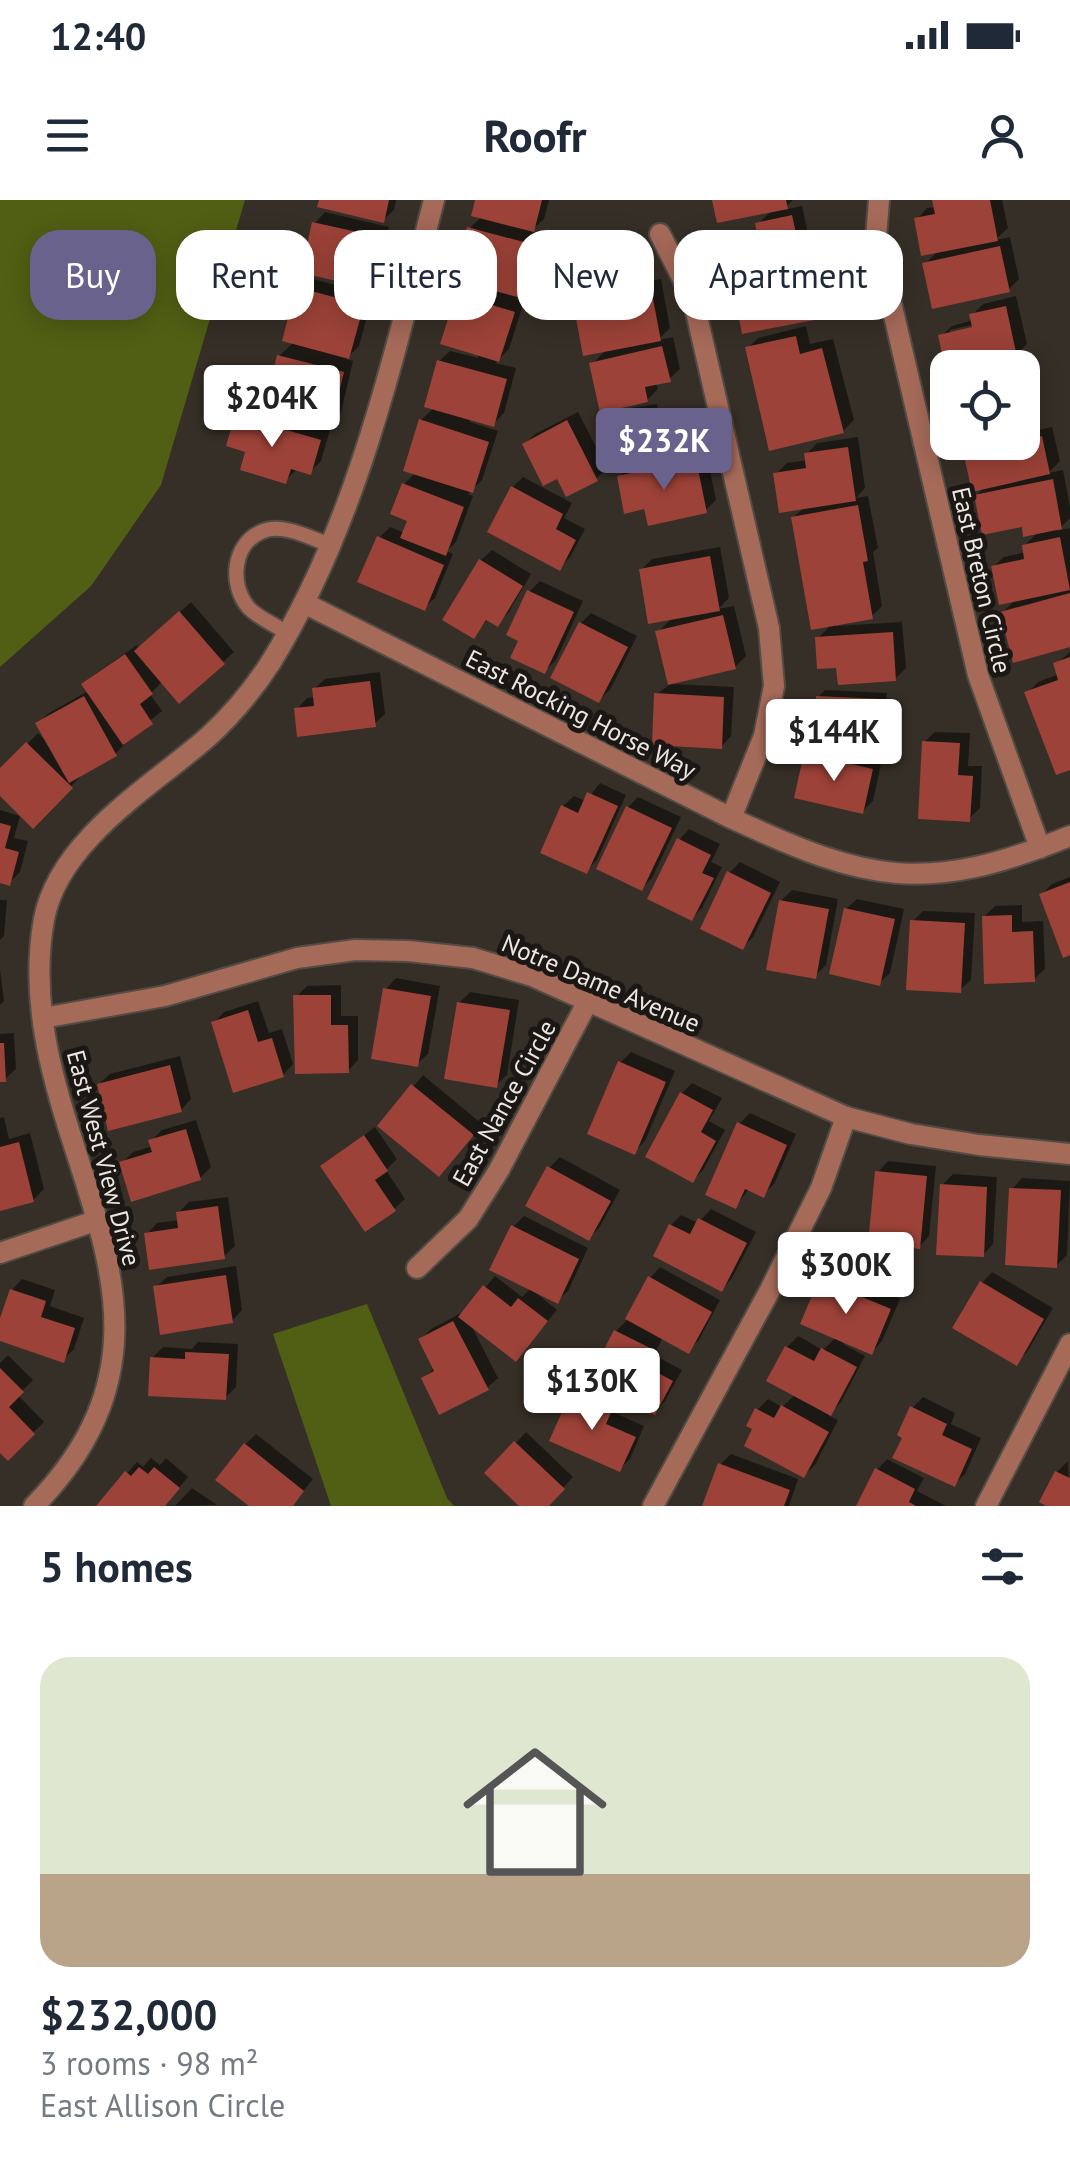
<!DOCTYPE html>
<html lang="en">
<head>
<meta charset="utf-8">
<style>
  body { margin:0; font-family:"PT Sans",sans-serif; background:#f2f2f3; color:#1f2937; height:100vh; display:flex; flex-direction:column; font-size:38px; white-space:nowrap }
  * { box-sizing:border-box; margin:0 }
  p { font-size:32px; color:#747a83 }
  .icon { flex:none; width:55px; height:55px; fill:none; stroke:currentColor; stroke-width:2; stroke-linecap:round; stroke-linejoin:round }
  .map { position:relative; height:1306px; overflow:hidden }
  .sheet { display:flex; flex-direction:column; background:#fff; flex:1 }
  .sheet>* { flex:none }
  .top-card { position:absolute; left:30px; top:30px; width:1010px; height:90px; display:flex; gap:20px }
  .fabs { position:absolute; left:930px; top:150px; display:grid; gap:20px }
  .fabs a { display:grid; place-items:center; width:110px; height:110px; border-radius:20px; background:#fff; box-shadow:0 5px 25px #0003; font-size:50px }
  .price { position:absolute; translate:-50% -85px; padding:0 22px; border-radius:10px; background:#fff; color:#222; font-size:32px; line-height:65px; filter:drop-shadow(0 2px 5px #0008) }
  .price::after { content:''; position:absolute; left:50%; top:60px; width:30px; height:22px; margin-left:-15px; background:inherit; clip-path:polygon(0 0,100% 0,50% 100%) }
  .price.current { background:#68628c; color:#fff }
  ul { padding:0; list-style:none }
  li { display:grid; align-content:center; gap:20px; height:530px; padding:0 40px }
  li+li { border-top:2px solid #e0e1e3 }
  li span { display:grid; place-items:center; height:310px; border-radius:30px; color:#555 }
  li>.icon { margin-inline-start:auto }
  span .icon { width:180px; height:180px; fill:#fffc; stroke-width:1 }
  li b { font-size:42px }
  h2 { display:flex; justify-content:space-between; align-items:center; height:120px; padding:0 40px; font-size:42px }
  .chip { padding:0 35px; border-radius:30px; background:#fff; box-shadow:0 5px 25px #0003; font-size:35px; line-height:90px }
  .chip.current { background:#68628c; color:#fff }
  .status { display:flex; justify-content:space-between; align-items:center; height:70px; padding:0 50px; background:#fff; direction:ltr }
  .status svg { height:28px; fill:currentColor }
  header { display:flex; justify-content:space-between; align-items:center; height:130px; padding:0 40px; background:#fff; font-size:45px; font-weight:700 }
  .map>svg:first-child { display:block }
  .green { fill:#515f14 }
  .shadow { fill:#0007; fill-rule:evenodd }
  .building { fill:#9c4238 }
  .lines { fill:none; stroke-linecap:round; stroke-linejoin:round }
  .service-casing { stroke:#534c45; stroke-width:18 }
  .minor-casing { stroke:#534c45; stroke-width:24 }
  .service { stroke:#a66a59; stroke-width:14 }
  .minor { stroke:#a66a59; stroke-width:20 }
  .labels { text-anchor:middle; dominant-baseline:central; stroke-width:10; stroke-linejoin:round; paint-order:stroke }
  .street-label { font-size:25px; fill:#ece7e2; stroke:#1b1714 }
</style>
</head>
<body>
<div class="status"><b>12:40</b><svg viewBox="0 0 49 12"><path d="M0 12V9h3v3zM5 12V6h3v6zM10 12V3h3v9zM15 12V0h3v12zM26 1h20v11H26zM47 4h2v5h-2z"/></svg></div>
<header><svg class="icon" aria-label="menu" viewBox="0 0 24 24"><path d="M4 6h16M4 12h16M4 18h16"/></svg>Roofr<svg class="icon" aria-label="person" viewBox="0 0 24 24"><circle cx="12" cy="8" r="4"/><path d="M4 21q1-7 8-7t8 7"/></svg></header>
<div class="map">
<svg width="1070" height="1306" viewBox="0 0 1070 1306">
  <rect width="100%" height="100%" fill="#362f27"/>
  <g class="green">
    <polygon points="0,0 245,0 161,285 91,386 0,467"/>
    <polygon points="367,1104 447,1298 454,1306 331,1306 273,1134"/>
  </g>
  <g class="shadow">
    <polygon points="322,0 396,0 394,10 383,20"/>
    <polygon points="478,0 549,0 544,19 531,31 544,35 531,85 516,99 524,102 509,149 495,163 516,168 504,213 493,224 471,218 470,222 498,231 482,280 468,294 473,296 456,342 447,351 453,354 435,398 424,408 379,338 390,327 405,333 410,319 404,284 416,272 421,220 434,208 439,161 450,151 478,158 479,154 458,95 471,82 470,28 482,16"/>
    <polygon points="715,0 793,0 783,10 802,6 812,52 796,68 815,64 823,107 813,118 736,88 750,74 726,46 737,35 759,30 758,24 772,10"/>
    <polygon points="936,0 1002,0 1008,28 995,40 1010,37 1019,79 1009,89 925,64 939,50 917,19 927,8 936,7"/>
    <polygon points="325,12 389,27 378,75 367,85 315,23"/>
    <polygon points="309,78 373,95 359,146 346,159 353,161 341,212 330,223 278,210 277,214 330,230 321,261 310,272 296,270 285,281 248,250 237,216 248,205 266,211 279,156 294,142 299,89"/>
    <polygon points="661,79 670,128 658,140 673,137 680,169 669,179 656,182 658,189 647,200 592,164 607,149 579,119 594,107 593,100 603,89"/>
    <path d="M1016 96 1027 144 1013 158 1031 154 1040 201 1029 212 1022 213V168H961L941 136 952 126 973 120 972 115 983 104ZM984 122 985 127 950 135V130Z"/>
    <polygon points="806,126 810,144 833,139 854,220 843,231 748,148 758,138"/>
    <polygon points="657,204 659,216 689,211 694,245 685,255 706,250 716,300 705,311 646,306 619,277 632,264 607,221 622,205 623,209"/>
    <polygon points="578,212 607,268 596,279 558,275 525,244 535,234"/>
    <polygon points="1030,216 1034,231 1052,227 1060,261 1048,273 1063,270 1070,307 1070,318 1057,331 1070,328 1070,445 1002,413 1016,399 993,367 1004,357 1026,352 1024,346 1039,331 977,295 1022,242 1022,218"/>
    <polygon points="858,237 865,288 856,298 868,296 878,348 873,352 882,406 872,416 836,423 836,426 902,422 906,468 895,479 839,466 818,438 832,424 793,318 805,306 776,274 787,263 808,260 807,254 817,243"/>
    <polygon points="523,277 572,303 564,318 585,329 570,357 560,368 513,287"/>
    <polygon points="720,347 729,398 718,409 734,406 746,456 735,467 671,484 734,487 731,536 721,547 657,494 670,484 658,432 673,417 641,370 652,359"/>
    <polygon points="492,350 531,374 508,413 497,424 489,418 474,436 446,419 481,360"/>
    <polygon points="540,381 583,401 556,460 545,471 529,392"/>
    <polygon points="191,402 234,452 223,462 163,481 150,494 162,511 124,541 126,543 115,554 79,574 81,576 33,625 0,592 0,572 38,533 48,543 38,523 49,513 88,491 84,485 95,474 137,445 139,449"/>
    <polygon points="591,413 637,436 610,490 599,500 581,423"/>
    <polygon points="1070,452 1070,568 1027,493 1038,482 1059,474 1056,464"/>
    <polygon points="380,472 385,514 374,524 297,509 307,498 315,497 314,489 325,479"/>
    <polygon points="825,490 887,493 884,540 878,547 837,527 818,497"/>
    <polygon points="935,532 970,533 968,566 982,566 980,608 969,619 924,542"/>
    <polygon points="817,544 882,559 873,601 862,612 807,554"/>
    <polygon points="600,583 626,595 597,660 586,671 563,606 574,596 586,601"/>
    <polygon points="638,597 681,617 652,678 642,688 628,607"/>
    <polygon points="0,610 20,616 14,638 28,641 20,672 9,683 0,680"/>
    <polygon points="689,629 720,644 711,662 722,667 702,708 692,718 679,640"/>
    <polygon points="740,662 780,682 753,737 743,747 729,673"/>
    <polygon points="1070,677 1070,753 1042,694 1052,684"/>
    <polygon points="792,690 838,699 826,765 815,776 781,701"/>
    <polygon points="857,699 904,709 890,773 879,783 846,709"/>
    <polygon points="0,700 7,700 4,736 0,740"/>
    <polygon points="1022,705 1022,722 1043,721 1045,769 1034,779 984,717 995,706"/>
    <polygon points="923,711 975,713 971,780 960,790 913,721"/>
    <polygon points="0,769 4,801 0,805"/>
    <polygon points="396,778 440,786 428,854 417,864 386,789"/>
    <polygon points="341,785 341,816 358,816 358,860 348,871 296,797 307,786"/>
    <polygon points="470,792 519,800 507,875 496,885 459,803"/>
    <polygon points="258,801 269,833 282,829 293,864 283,875 214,823 224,812"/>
    <polygon points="14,833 16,869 5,879 0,880 0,834"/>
    <polygon points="631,852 675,871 645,941 634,952 620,863"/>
    <polygon points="180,856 191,899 181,910 99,884 110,874"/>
    <polygon points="423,875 482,924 449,964 380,926"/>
    <polygon points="692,883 722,898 709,921 725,930 703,970 693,980 682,893"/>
    <polygon points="750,913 796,934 774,984 763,995 749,989 736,1006 739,924"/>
    <polygon points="4,917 9,939 30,933 44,989 33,1000 0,1008 0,918"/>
    <polygon points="196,920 211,967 200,978 122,963 133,952 153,946 151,941 162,930"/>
    <polygon points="375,927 397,959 386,970 405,999 394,1009 323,966"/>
    <polygon points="560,957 620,990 599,1028 589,1038 528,1005 550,967"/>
    <polygon points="888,961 936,966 929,1036 919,1047 878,972"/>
    <polygon points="953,974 997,977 993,1044 983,1055 942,985"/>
    <polygon points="1022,978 1070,981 1067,1055 1056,1066 1012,989"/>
    <polygon points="228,997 235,1046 224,1056 147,1034 157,1023 180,1020 178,1013 189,1002"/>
    <polygon points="711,1009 756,1032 732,1078 722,1089 671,1025 681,1015 698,1023"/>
    <polygon points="524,1016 588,1048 568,1091 557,1101 536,1093 557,1110 516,1159 470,1123 498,1178 487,1188 424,1178 435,1167 421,1139 431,1129 465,1111 495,1076 522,1097 531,1088 513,1027"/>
    <polygon points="236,1066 242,1110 232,1121 156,1087 167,1077"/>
    <polygon points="660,1067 720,1100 699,1140 688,1151 663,1137 654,1155 682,1170 665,1201 655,1212 614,1170 616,1131 629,1118 650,1078"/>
    <polygon points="832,1070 900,1099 882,1141 872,1152 845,1140 843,1144 865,1156 841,1202 828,1215 838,1220 815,1265 804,1275 756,1228 757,1210 768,1199 782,1207 796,1194 770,1180 787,1147 798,1136 823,1150 836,1137 821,1080"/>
    <polygon points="992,1072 1053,1108 1027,1152 1016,1162 982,1083"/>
    <polygon points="22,1079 55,1090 50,1106 84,1118 74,1149 63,1160 0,1139 0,1126 12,1090"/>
    <polygon points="198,1142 238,1144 236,1187 225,1198 152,1158 163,1147 192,1149"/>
    <polygon points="8,1155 33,1180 18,1195 44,1222 8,1257 0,1249 0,1163"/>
    <polygon points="583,1183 621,1199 615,1213 644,1226 630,1259 620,1269 573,1193"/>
    <polygon points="923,1197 955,1213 951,1224 981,1238 965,1274 954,1284 912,1208"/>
    <polygon points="526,1232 573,1277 546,1306 523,1306 488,1273"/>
    <polygon points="256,1234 313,1279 291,1306 253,1306 245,1245"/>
    <polygon points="731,1254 798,1279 789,1306 707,1306 720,1265"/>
    <polygon points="151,1258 160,1265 166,1258 188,1277 164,1306 99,1306 137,1262 143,1267"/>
    <polygon points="887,1259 924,1278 917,1291 946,1306 859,1306 877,1270"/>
    <polygon points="1068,1261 1070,1306 1051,1306 1042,1301 1057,1272"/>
    <polygon points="192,1288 217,1305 175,1306"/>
  </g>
  <g class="building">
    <polygon points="319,0 389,0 384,23 317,7"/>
    <polygon points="475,0 542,0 534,32 471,16"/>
    <polygon points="712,0 786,0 788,9 717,23"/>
    <polygon points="932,0 990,0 998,41 921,56 914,18 935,14"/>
    <polygon points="792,15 803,65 731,81 723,45 758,38 755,23"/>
    <polygon points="312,22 380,37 368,88 301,73"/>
    <polygon points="467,27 535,45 521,98 453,80"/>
    <polygon points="1000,46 1010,92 932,109 922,63"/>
    <polygon points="805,73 814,120 742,134 733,87"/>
    <polygon points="296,87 364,105 349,159 282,141"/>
    <polygon points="651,88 661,141 583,156 576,118 593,115 590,99"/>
    <polygon points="456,94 515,112 499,162 440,144"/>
    <polygon points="1006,106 1017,157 970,168 945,168 938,135 972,127 969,114"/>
    <polygon points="796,136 800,154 822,148 844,233 769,251 745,147"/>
    <polygon points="662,146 671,182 645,187 648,202 600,213 589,163"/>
    <polygon points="277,155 344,172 331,225 264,209"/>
    <polygon points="437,160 507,179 494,227 424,207"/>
    <polygon points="1024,183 1030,214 1022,216 1022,184"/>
    <polygon points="647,213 649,225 679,220 685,258 612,270 604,220"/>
    <polygon points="235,215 321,240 311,275 291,269 286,284 240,270 245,252 226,246"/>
    <polygon points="419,219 489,242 473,293 403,271"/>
    <polygon points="567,220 598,281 566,297 557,279 543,286 522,244"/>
    <polygon points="1042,236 1050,274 972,292 961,242 1022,242"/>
    <polygon points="848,247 856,301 779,313 773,273 806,268 804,253"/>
    <polygon points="696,259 707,313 648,326 644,309 624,314 617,276"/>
    <polygon points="1053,279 1062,329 1023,337 1022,327 982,335 974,295"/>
    <polygon points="402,283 464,307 446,356 400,338 407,321 390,314"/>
    <polygon points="511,286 563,314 556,329 576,340 560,371 487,332"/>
    <polygon points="858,305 868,361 863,362 873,419 811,430 791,317"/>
    <polygon points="377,336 444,365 425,411 357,382"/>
    <polygon points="1060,337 1070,390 999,405 991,366 1024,359 1022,345"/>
    <polygon points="710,356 720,411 648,424 639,369"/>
    <polygon points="479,359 523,386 498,427 486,420 474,439 442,420"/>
    <polygon points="527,390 574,412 545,474 510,458 518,441 506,435"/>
    <polygon points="1070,393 1070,447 1013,463 1000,412"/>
    <polygon points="179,411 225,464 179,504 134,451"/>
    <polygon points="723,415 736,469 668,485 655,431"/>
    <polygon points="579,422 628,447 599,503 550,478"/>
    <polygon points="893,432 896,481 838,485 836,468 817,469 815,437"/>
    <polygon points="125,454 153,494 140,504 153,524 123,545 81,484"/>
    <polygon points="1070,457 1070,570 1056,575 1024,492 1058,480 1053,463"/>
    <polygon points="370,481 376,527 297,537 294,508 314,506 312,488"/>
    <polygon points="654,493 724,497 722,549 652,545"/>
    <polygon points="84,496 117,556 69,583 35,523"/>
    <polygon points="816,496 881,499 879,550 833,547 834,529 814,528"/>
    <polygon points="922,541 960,543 958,575 973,576 970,622 918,619"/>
    <polygon points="26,542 73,588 33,629 0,596 0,568"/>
    <polygon points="804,553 873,569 863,614 794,598"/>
    <polygon points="587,592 618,606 587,674 540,653 561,605 578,613"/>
    <polygon points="626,606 672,628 642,691 596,669"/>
    <polygon points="0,623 11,626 5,648 19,652 10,686 0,683"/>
    <polygon points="677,638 711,655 702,673 714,678 692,721 647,699"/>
    <polygon points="727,671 771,693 743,750 700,729"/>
    <polygon points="1070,682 1070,755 1063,758 1039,694"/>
    <polygon points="779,700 829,709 816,779 766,770"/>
    <polygon points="844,708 895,719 880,786 829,774"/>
    <polygon points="1012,715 1012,732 1033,731 1035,782 984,784 982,716"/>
    <polygon points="910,720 965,723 961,793 906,790"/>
    <polygon points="383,788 431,796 418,867 371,859"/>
    <polygon points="293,795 331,795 331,825 348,825 349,873 295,874"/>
    <polygon points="457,802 510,810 497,888 444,879"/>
    <polygon points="248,810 258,842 272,838 284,877 233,893 211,822"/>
    <polygon points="0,843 4,843 6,882 0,882"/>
    <polygon points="618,861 666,882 635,955 587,934"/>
    <polygon points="170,865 182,912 108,931 97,884"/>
    <polygon points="411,884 474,935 439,977 377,926"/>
    <polygon points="680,892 713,910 701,932 716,941 693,983 645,957"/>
    <polygon points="737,922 787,945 764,998 745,989 736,1009 705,995"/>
    <polygon points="186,929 201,980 131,1002 119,962 152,952 148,940"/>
    <polygon points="364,935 388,971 375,980 396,1011 365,1032 320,966"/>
    <polygon points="19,942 34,1002 0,1011 0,947"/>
    <polygon points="547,966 611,1001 589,1041 525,1006"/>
    <polygon points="875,971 927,976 920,1049 868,1044"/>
    <polygon points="940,984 987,987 984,1057 936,1055"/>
    <polygon points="1009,988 1061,990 1057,1068 1005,1065"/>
    <polygon points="218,1006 225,1059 149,1070 144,1033 178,1028 176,1012"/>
    <polygon points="698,1018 747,1043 722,1092 653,1056 669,1024 690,1034"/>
    <polygon points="511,1025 579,1059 558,1104 489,1070"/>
    <polygon points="226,1075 233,1123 160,1135 153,1086"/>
    <polygon points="648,1076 712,1112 689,1154 625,1119"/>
    <polygon points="819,1079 891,1109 872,1155 800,1124"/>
    <polygon points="980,1081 1044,1119 1017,1166 952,1128"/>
    <polygon points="483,1085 511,1107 518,1098 548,1121 516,1162 458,1117"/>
    <polygon points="10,1089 46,1101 41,1117 75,1128 64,1163 0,1141 0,1118"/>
    <polygon points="453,1121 489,1190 439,1215 421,1178 434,1171 418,1139"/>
    <polygon points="614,1130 654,1150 645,1166 673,1181 655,1215 602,1187 610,1171 597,1163"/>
    <polygon points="785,1146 814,1161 821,1148 857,1167 831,1216 766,1181"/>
    <polygon points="185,1152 229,1154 226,1200 148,1196 150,1157 185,1159"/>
    <polygon points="0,1168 24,1192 9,1207 35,1234 8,1261 0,1253"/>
    <polygon points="571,1192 612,1210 606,1224 636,1237 620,1272 549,1241"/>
    <polygon points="781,1205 829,1232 804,1278 744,1246 752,1229 746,1226 755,1208 774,1218"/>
    <polygon points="910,1206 947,1224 942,1235 972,1249 955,1287 892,1258 902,1238 897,1235"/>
    <polygon points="514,1241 565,1289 549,1306 519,1306 484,1273"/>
    <polygon points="244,1243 304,1291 293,1306 249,1306 215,1280"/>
    <polygon points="718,1263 790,1290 784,1306 702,1306"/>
    <polygon points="139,1267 148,1274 154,1267 180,1288 165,1306 96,1306 125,1271 131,1276"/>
    <polygon points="875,1268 915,1289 909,1302 916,1306 856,1306"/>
    <polygon points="1055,1271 1070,1278 1070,1306 1046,1306 1039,1302"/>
  </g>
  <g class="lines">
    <defs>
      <path id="service" d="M287 433C276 425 256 417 248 407 229 384 233 344 261 332 282 322 310 338 330 345"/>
      <g id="minor">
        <polyline points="879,0 876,38 978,475 1040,648"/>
        <polyline points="660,34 693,99 769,428 774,486 764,536 731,618"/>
        <path d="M304 403 731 618C868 682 926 695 1070 636"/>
        <polyline points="43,818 165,796 297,758 355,750 408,751 473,758 532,776 846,917 911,934 979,945 1070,954"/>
        <polyline points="0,1053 95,1021"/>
        <polyline points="417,1068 468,1019 499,970 588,801"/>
        <path d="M34 1306C228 1108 5 937 44 719 59 640 152 586 208 537 233 514 253 490 271 462 358 321 393 158 434 0"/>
        <polyline points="653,1306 770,1090 821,988 846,917"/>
        <polyline points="986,1306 1070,1144"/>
      </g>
    </defs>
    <use href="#service" class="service-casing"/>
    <use href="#minor" class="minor-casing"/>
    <use href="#service" class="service"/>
    <use href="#minor" class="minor"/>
  </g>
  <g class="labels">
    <g class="street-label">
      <text transform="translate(982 380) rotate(77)">East Breton Circle</text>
      <text transform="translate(581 514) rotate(27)">East Rocking Horse Way</text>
      <text transform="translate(601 783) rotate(23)">Notre Dame Avenue</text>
      <text transform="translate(504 903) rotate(-61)">East Nance Circle</text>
      <text transform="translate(104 958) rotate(75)">East West View Drive</text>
    </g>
  </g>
</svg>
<div class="fabs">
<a><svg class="icon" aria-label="locate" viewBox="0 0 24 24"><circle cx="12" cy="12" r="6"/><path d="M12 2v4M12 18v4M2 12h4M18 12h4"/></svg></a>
</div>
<b class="price" style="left:272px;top:250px">$204K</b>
<b class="price current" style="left:664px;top:293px">$232K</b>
<b class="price" style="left:834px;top:584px">$144K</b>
<b class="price" style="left:846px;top:1117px">$300K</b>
<b class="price" style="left:592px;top:1233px">$130K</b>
<div class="top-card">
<a class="chip current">Buy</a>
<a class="chip">Rent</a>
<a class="chip">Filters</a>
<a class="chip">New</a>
<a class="chip">Apartment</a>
</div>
</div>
<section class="sheet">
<h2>5 homes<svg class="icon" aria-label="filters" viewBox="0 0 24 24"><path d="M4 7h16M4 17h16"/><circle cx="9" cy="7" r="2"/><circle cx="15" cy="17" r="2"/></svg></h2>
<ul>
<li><span style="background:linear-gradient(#dfe7d0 70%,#b9a48a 0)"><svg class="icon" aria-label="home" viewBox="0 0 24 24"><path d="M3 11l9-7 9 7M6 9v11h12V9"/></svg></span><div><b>$232,000</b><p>3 rooms · 98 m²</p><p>East Allison Circle</p></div></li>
</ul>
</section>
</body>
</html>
